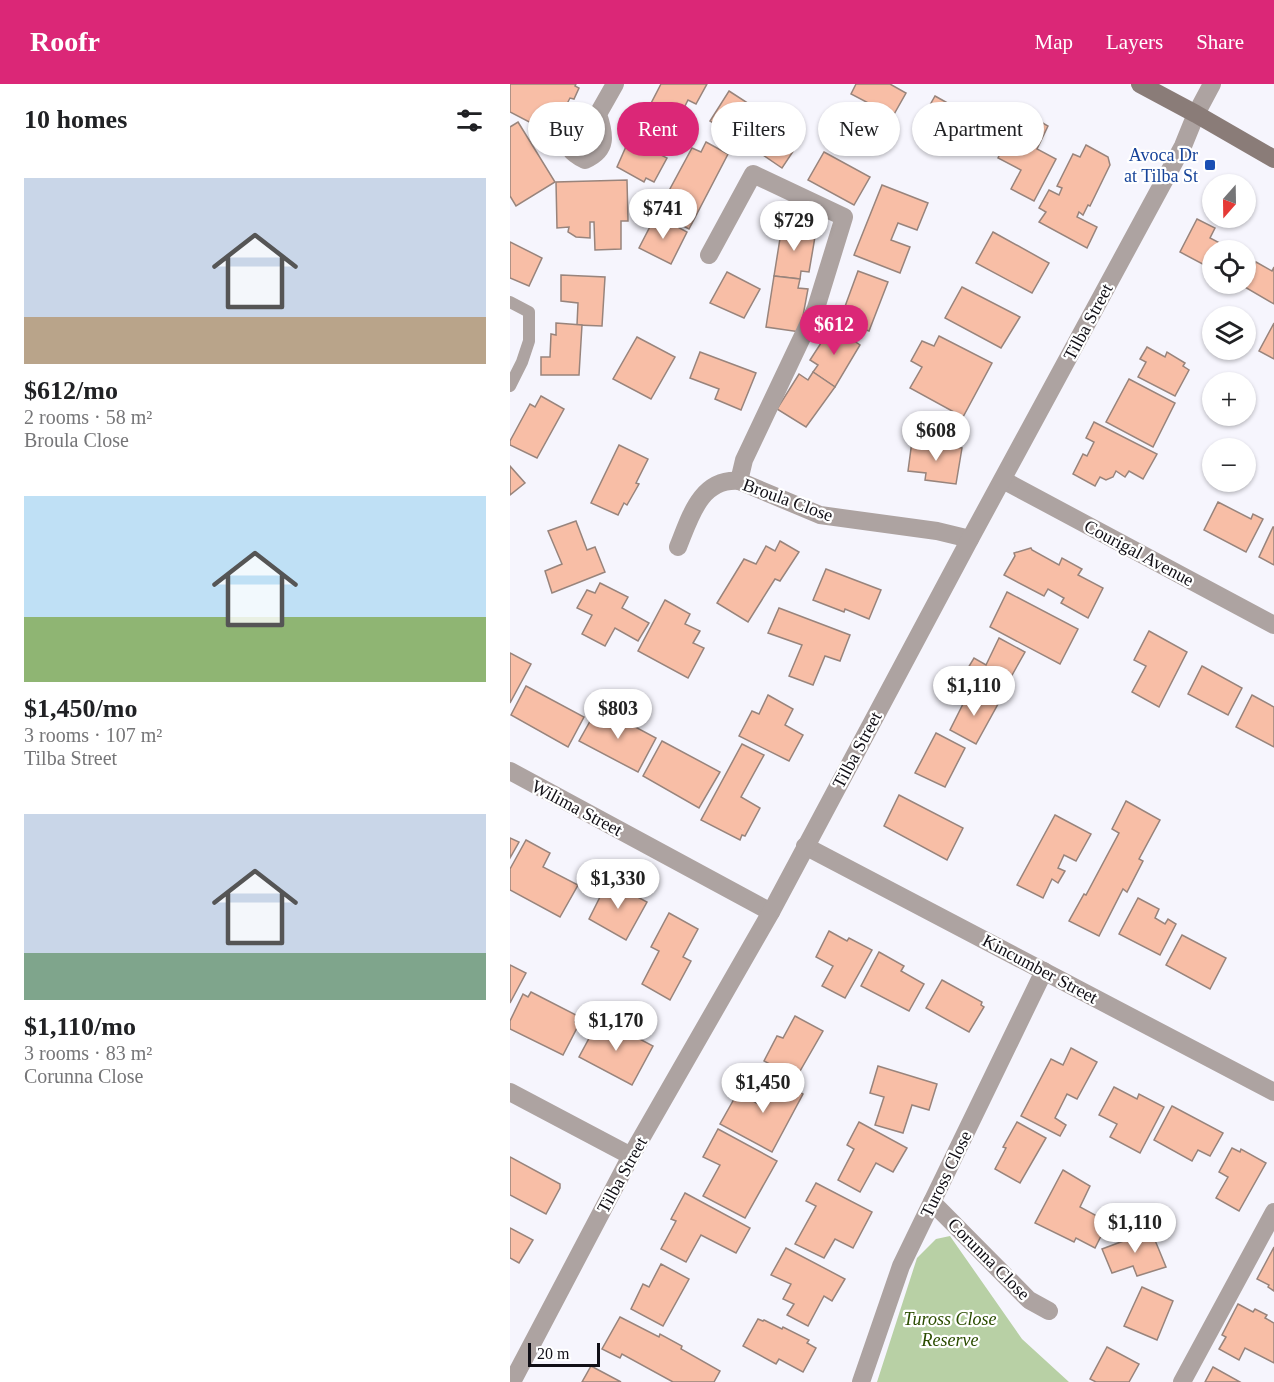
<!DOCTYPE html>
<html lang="en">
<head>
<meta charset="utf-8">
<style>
  body { margin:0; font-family:Georgia,serif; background:#f2f2f2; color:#202124; height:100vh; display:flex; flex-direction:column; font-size:22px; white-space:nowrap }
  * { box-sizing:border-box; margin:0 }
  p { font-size:20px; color:#757577 }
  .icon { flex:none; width:33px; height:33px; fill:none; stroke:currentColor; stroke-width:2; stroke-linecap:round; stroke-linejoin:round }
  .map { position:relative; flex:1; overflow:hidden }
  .sheet { display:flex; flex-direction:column; background:#fff; width:510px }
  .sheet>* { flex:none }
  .banner { position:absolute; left:18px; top:18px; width:570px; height:54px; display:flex; gap:12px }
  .needle { width:39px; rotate:200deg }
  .tools { position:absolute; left:692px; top:90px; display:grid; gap:12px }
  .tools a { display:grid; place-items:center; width:54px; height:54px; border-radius:50%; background:#fff; box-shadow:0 2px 4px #0004; font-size:30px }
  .scale { position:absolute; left:18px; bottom:15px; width:72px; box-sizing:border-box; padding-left:6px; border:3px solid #110f16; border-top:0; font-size:16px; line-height:21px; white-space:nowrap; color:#110f16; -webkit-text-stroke:4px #fff; paint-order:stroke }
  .price { position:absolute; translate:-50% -51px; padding:0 14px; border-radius:21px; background:#fff; color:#222; font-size:20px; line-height:39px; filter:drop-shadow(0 2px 3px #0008) }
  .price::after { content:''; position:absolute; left:50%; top:36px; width:18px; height:14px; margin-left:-9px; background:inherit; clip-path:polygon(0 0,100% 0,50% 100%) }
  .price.active { background:#db2777; color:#fff }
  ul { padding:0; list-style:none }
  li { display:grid; align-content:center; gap:12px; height:318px; padding:0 24px }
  li span { display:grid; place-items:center; height:186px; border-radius:0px; color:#555 }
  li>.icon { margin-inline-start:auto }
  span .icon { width:108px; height:108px; fill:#fffc; stroke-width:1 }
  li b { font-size:26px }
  h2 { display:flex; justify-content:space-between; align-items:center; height:72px; padding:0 24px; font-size:26px }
  .tag { padding:0 21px; border-radius:27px; background:#fff; box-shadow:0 2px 4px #0004; font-size:21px; line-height:54px }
  .tag.active { background:#db2777; color:#fff }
  header { display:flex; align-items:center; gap:36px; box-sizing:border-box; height:84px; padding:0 30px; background:#db2777; color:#fff }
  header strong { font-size:28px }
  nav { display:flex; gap:33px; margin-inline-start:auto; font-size:21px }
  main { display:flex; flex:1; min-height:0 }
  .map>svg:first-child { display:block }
  .green { fill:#b8d0a5 }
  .building { fill:#f8bea6; stroke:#98847c; stroke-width:1.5 }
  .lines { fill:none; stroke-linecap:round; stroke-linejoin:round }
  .lane { stroke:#ada3a1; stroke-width:12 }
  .street { stroke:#ada3a1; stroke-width:18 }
  .secondary { stroke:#8a7c78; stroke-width:18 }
  .transit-dot { fill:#1a4fb4; stroke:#fff; stroke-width:2 }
  .labels { text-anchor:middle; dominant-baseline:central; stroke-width:4.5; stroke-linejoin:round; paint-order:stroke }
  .transit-label { font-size:18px; fill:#164399; stroke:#fff; text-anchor:end }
  .street-label { font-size:18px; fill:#110f16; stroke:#fff }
  .park-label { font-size:18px; font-style:italic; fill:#2b4c00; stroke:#fff }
</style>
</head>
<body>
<header>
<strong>Roofr</strong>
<nav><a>Map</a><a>Layers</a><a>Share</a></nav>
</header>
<main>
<section class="sheet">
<h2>10 homes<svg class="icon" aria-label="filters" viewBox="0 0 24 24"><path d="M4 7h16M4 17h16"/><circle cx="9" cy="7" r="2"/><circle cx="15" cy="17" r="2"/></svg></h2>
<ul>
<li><span style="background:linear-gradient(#c9d6e8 75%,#b9a48a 0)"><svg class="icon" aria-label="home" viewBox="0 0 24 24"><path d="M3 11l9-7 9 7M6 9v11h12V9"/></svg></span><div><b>$612/mo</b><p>2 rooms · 58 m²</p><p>Broula Close</p></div></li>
<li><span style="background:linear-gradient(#bfe0f5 65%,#8fb573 0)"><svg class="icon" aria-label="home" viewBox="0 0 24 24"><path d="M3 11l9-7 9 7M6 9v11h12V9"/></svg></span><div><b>$1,450/mo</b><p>3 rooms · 107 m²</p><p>Tilba Street</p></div></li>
<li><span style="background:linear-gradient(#c9d6e8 75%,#7fa58c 0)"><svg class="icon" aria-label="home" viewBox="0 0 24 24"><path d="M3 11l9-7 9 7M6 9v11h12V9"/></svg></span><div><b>$1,110/mo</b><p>3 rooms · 83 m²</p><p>Corunna Close</p></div></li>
</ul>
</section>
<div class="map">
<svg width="764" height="1298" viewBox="0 0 764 1298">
  <rect width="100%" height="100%" fill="#f6f5fd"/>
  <polygon class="green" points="440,1152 512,1255 559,1298 367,1298 407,1174 426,1155"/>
  <g class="building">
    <polygon points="0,0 66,0 65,2 69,4 64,15 60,14 50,33 41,28 35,39 28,35 25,41 0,28"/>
    <polygon points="151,0 197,0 186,20 178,16 169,34 164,32 160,42 136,29"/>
    <polygon points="346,0 380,0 396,9 383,32 341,10"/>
    <polygon points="219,7 292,54 272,84 241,63 246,56 237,50 232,57 200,37"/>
    <polygon points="425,12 468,36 450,68 407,44"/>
    <polygon points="136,29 160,42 156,49 159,51 149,70 157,74 144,98 136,94 134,98 107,83 118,58 120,59"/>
    <polygon points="524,34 538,42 527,65 546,75 524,117 501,105 511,86 488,74 499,51 511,57"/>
    <polygon points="8,38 45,98 6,122 0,112 0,43"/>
    <polygon points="196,58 218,70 179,145 147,129 182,64 191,68"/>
    <polygon points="576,61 598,73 600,81 580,122 578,121 573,131 569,128 567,133 587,143 577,164 529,138 536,128 529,124 539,106 549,111 552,104 547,102 563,70 570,73"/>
    <polygon points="314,68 360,93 344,121 298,96"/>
    <polygon points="117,96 118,137 111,137 111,165 85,166 84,138 80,138 80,154 66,153 58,148 59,143 47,144 46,98"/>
    <polygon points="372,101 418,119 407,146 388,139 381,156 400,163 390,189 344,171"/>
    <polygon points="146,131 177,148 161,180 129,164"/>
    <polygon points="687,135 705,144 700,154 723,166 702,166 702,185 670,168"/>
    <polygon points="272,142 306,147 299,188 291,187 290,195 264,192"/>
    <polygon points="483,148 539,179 522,209 466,179"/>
    <polygon points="0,158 32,174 19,202 0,194"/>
    <polygon points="746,178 762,187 764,183 764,220 733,202"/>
    <polygon points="348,187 378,198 359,247 330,236"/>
    <polygon points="217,188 250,205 234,234 200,219"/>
    <polygon points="51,191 95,193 92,242 67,241 68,219 51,217"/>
    <polygon points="264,192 290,195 288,204 298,205 290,248 256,243"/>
    <polygon points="452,203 510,233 491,264 435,234"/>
    <polygon points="46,239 72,241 69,291 31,291 31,273 40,273 41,250 46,251"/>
    <polygon points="764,239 764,275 749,267"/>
    <polygon points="322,242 350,261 325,303 303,288 308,281 300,276"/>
    <polygon points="429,252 482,279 453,333 400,304 412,283 401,277 412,257 424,262"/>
    <polygon points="127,253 165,273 141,315 103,295"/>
    <polygon points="637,263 655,273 657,268 675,279 673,282 679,286 665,312 628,293 636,278 630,275"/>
    <polygon points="190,268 246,289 231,326 205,315 209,305 180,294"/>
    <polygon points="303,288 325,303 296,343 267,325 289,290 298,296"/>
    <polygon points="619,295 665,319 643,363 596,338"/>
    <polygon points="31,312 54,325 27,374 0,361 0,357 20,320 25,323"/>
    <polygon points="584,338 647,370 633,395 619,387 615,393 606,387 603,393 596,396 590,393 585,402 563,390 573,370 577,372 584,358 576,354"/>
    <polygon points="402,357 452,364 446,400 415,396 416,389 398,387"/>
    <polygon points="109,361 138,375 126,399 129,400 117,421 114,419 108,431 81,419"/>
    <polygon points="0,382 15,399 0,411"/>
    <polygon points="708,418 741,435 743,430 753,435 736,468 694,446"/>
    <polygon points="66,437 77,466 85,463 95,488 42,509 35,487 52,480 38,447"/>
    <polygon points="763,443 764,443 764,481 749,473"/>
    <polygon points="270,457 289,468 270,497 265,495 238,538 207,519 234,475 246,480 256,462 265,467"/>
    <polygon points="521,464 522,466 549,481 552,474 572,485 568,491 593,504 578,534 551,519 554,514 538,505 534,512 494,491 505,472 504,469"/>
    <polygon points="316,485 371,506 359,535 335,525 334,528 303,516"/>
    <polygon points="90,499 118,513 112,524 139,539 128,557 105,544 95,562 72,550 82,531 67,524 77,506 85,509"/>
    <polygon points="497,508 568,545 550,580 480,543"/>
    <polygon points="155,516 180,530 175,540 190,547 183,559 194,564 178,594 128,567"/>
    <polygon points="269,524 340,551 330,577 315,572 303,601 279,592 292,561 258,549"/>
    <polygon points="639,547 677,568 649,623 622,608 636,582 624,576"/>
    <polygon points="489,554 515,568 492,609 455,589 464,574 476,581"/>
    <polygon points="0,569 21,580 0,619"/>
    <polygon points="692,582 732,604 718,631 678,610"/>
    <polygon points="16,602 74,633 58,663 1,631"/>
    <polygon points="460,606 488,620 466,660 440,646"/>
    <polygon points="258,611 283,625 275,641 293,651 279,677 229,652 242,627 249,630"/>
    <polygon points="742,611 764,623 764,663 726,643"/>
    <polygon points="88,623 146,654 128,688 69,657"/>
    <polygon points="426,649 455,664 435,703 405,689"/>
    <polygon points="152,657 210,688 189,724 133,692"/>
    <polygon points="232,660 254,671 231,713 250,724 235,752 232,751 230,756 191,736"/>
    <polygon points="389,711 453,744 437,776 374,742"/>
    <polygon points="616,717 650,736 629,775 633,777 617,808 613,805 589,852 559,837 574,810 576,811 609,749 602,745"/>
    <polygon points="545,731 581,750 566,777 554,771 548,784 555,787 548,799 542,795 533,814 507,801"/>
    <polygon points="0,754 9,758 0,774"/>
    <polygon points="16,756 40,769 33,783 68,801 50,833 0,806 0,785"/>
    <polygon points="98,797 137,818 116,856 79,835"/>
    <polygon points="628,814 649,825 645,834 655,840 658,835 666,840 650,871 609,850"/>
    <polygon points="159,829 188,845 173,873 181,877 160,916 132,900 149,867 141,863"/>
    <polygon points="319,847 337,857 339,854 362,866 335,914 312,902 323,882 306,873"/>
    <polygon points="672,851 716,874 700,905 656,881"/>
    <polygon points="369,868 394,882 391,887 414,900 399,927 351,902"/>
    <polygon points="0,881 16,889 0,919"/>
    <polygon points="432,896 472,918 471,921 474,923 459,948 416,924"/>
    <polygon points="21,908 68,932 65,938 69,940 53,971 0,945 0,937 13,910 18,913"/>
    <polygon points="285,932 313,947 286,994 254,977 267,952 273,954"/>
    <polygon points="90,934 143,962 122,1001 69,973"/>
    <polygon points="561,964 587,978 567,1015 557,1010 545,1034 556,1041 550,1052 511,1032 541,975 553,981"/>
    <polygon points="368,982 427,1000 419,1026 402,1021 393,1049 365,1041 374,1013 360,1009"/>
    <polygon points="263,993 293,1010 262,1068 210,1040 228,1008 248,1020"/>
    <polygon points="604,1003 627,1015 629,1010 654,1023 630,1069 600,1053 607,1040 589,1031"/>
    <polygon points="662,1022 713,1049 700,1072 688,1066 682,1077 644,1056"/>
    <polygon points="349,1038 397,1064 383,1088 366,1079 350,1108 328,1096 344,1065 337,1061"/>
    <polygon points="507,1038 536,1054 510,1099 485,1085 496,1064 493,1063"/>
    <polygon points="208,1045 267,1077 235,1134 193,1112 210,1081 193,1073"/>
    <polygon points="722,1064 730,1068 731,1065 756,1079 729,1127 706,1114 718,1093 709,1088"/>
    <polygon points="0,1073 50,1100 50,1104 36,1130 0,1111"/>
    <polygon points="553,1086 580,1102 570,1123 598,1138 585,1164 566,1154 564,1158 525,1139"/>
    <polygon points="306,1099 362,1128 343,1164 325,1155 314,1174 285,1160 306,1122 296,1117"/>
    <polygon points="175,1109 240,1144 226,1169 191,1151 176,1178 151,1165 166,1137 161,1135"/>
    <polygon points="0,1144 23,1156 9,1179 0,1174"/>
    <polygon points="640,1144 656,1183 627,1192 623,1182 602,1189 592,1165 616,1156 614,1152"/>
    <polygon points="764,1163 764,1207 758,1203 759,1201 747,1195"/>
    <polygon points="276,1164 335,1195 322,1217 314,1212 298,1242 277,1231 284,1220 273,1215 281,1200 261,1191"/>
    <polygon points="151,1180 179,1195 153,1242 121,1225 133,1200 139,1203"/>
    <polygon points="632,1203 663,1217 647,1256 614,1242"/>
    <polygon points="728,1220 743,1228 745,1225 757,1231 755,1234 764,1239 764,1279 735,1264 729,1276 709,1265 716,1253 712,1251"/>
    <polygon points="110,1233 149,1253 150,1250 172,1262 171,1265 210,1287 204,1298 163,1298 112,1270 110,1274 92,1265"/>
    <polygon points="248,1235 253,1237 254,1236 272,1245 273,1243 299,1256 297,1259 306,1264 293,1288 269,1275 266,1280 233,1262"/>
    <polygon points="597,1263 629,1280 619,1298 586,1298 580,1295"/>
    <polygon points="81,1282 111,1298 72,1298"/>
    <polygon points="703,1283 730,1298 695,1298"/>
  </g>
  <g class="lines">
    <polyline class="lane" points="0,218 19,228 19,257 12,278 0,302"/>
    <g class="street">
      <path d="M88 30C95 51 98 66 75 76 61 69 55 62 56 47L66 38 88 30 105 0"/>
      <polyline points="199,171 243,90 334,133 306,224 234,376 229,397"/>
      <polyline points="493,396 764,541"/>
      <path d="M168 463C180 434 190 394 229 397L310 431 427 447 460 455"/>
      <polyline points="0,687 261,828"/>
      <polyline points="295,762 764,1008"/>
      <polyline points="0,1008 121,1072"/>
      <polyline points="422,1118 519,1216 539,1227"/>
      <polyline points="2,1298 121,1072 261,828 460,455 673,62 686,30 702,0"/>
      <polyline points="351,1298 391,1182 534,887"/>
      <polyline points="672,1298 764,1128"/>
    </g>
    <polyline class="secondary" points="630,0 686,30 764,75"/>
  </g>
  <rect class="transit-dot" x="694" y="75" width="12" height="12" rx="3"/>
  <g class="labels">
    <g class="transit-label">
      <text x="688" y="71">Avoca Dr<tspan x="688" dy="21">at Tilba St</tspan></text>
    </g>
    <g class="street-label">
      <text transform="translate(578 238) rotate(-62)">Tilba Street</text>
      <text transform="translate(278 416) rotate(20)">Broula Close</text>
      <text transform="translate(629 469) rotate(28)">Courigal Avenue</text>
      <text transform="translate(347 666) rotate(-62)">Tilba Street</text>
      <text transform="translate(67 724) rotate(28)">Wilima Street</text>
      <text transform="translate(530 885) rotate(28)">Kincumber Street</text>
      <text transform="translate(436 1090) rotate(-64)">Tuross Close</text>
      <text transform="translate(112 1091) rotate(-61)">Tilba Street</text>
      <text transform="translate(479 1175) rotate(45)">Corunna Close</text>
    </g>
    <g class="park-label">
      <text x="440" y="1235">Tuross Close<tspan x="440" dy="21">Reserve</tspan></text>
    </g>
  </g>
</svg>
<div class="tools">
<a><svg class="needle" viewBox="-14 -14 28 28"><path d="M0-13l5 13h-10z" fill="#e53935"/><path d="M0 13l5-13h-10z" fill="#757577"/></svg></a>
<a><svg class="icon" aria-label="locate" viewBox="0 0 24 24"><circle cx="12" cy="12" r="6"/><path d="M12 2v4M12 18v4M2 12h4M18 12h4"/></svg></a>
<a><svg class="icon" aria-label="layers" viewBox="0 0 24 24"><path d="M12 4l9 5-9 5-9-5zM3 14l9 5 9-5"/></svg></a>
<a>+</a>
<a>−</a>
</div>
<div class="scale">20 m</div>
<b class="price" style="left:153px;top:156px">$741</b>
<b class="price" style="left:284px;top:168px">$729</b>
<b class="price active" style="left:324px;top:272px">$612</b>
<b class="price" style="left:426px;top:378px">$608</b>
<b class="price" style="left:464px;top:633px">$1,110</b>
<b class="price" style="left:108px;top:656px">$803</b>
<b class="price" style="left:108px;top:826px">$1,330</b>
<b class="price" style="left:106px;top:968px">$1,170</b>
<b class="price" style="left:253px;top:1030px">$1,450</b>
<b class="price" style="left:625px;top:1170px">$1,110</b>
<div class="banner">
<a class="tag">Buy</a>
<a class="tag active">Rent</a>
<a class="tag">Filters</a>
<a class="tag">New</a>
<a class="tag">Apartment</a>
</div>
</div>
</main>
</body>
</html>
